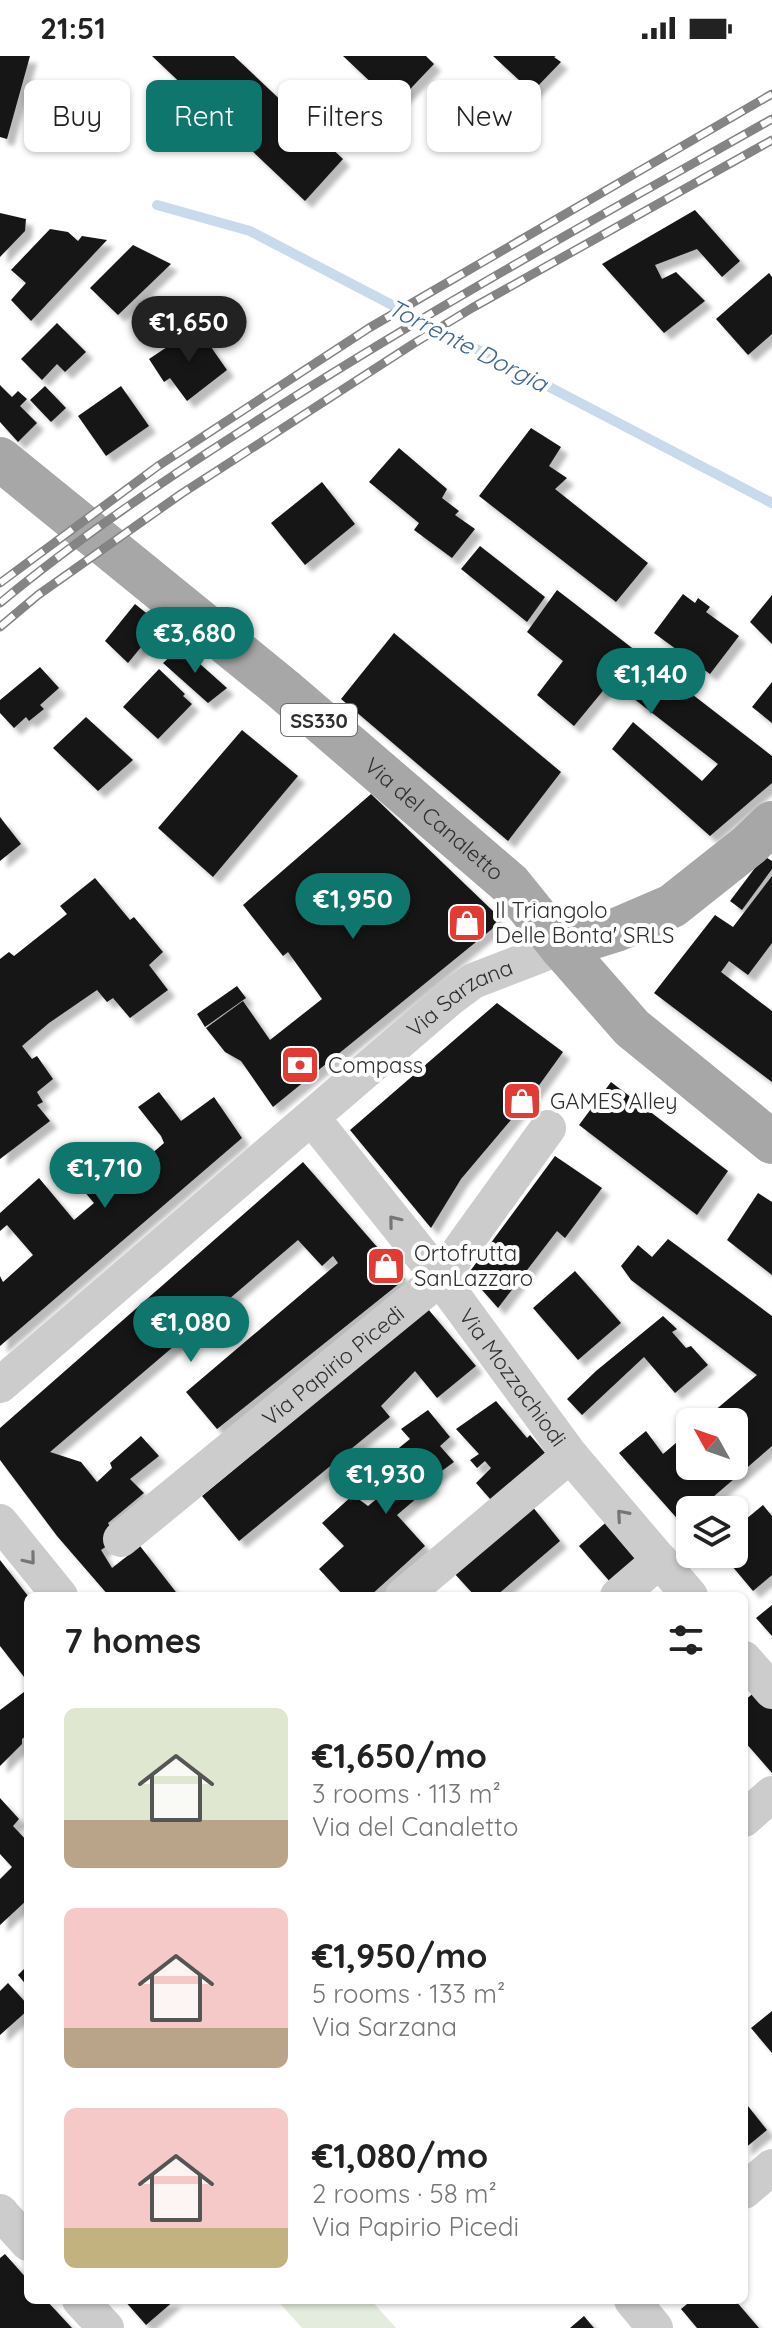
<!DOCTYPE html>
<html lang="en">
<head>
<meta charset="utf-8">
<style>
  body { margin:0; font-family:Quicksand,sans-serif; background:#f6f6f6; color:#222; height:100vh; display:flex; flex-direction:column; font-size:30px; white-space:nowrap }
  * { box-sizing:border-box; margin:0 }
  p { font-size:26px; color:#767676 }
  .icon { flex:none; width:44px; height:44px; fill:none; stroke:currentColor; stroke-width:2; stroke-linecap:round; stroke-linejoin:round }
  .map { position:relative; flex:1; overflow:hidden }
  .details { position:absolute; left:24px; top:1536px; width:724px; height:712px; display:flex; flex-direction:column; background:#fff; border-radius:12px; box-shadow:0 2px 6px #0004 }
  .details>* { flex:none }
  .banner { position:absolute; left:24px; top:24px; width:724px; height:72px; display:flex; gap:16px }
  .needle { width:52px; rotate:310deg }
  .buttons { position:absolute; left:676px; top:1352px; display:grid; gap:16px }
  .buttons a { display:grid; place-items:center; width:72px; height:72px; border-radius:12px; background:#fff; box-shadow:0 2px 6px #0004; font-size:40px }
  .price { position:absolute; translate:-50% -68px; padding:0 18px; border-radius:28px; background:#0f766e; color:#fff; font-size:26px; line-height:52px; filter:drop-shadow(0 2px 4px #0008) }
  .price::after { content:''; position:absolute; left:50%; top:48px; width:24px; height:18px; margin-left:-12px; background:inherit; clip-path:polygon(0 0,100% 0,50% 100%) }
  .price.on { background:#222; color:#fff }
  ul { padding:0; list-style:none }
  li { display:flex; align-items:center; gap:24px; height:200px; padding:0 40px }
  li span { display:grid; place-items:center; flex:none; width:224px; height:160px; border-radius:12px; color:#555 }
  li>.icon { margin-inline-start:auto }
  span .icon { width:96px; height:96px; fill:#fffc; stroke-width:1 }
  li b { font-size:34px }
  h2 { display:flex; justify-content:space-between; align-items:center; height:96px; padding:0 40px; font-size:34px }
  .tag { padding:0 28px; border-radius:12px; background:#fff; box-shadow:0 2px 6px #0004; font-size:28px; line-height:72px }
  .tag.on { background:#0f766e; color:#fff }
  .status { display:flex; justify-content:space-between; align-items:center; height:56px; padding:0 40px; background:#fff; direction:ltr }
  .status svg { height:22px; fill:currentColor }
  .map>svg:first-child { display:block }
  .green { fill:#e3ecdd }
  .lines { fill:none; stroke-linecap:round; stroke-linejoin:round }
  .stream { stroke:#c9daec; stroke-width:10 }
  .building { fill:#161616; filter:url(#shadow) }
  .minor { stroke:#ccc; stroke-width:36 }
  .primary { stroke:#a7a7a7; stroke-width:44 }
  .rail-casing { stroke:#848484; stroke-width:9 }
  .rail { stroke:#fff; stroke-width:6; stroke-dasharray:18; stroke-linecap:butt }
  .oneway { stroke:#767676 }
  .labels { text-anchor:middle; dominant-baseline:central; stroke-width:8; stroke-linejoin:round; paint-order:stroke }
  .shield { fill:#fff; stroke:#6d6d6d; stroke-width:2 }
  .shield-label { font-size:20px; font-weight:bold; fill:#2f2f2f }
  .street-label { font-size:22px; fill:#2f2f2f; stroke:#fff }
  .poi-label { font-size:22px; fill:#2f2f2f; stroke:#fff; text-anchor:start }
  .water-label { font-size:24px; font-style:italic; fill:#3d6790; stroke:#fff }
</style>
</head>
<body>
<div class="status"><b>21:51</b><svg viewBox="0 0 49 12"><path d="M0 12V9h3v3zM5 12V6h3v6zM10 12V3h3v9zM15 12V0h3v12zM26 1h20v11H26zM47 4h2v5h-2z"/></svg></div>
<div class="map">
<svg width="772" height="2272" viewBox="0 0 772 2272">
  <defs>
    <filter id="shadow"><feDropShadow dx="7" dy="7" stdDeviation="2" flood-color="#0004"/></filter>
  </defs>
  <rect width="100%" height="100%" fill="#fff"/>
  <polygon class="green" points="371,2244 396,2272 302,2272 278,2245"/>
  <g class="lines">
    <polyline class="stream" points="157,149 250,175 772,447"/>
  </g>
  <g class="building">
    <polygon points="0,0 30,0 7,83 0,81"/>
    <polygon points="152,0 234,0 343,103 305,145"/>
    <polygon points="343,0 426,0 434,8 395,49"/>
    <polygon points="493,0 556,0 554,1 561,6 532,36"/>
    <polygon points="695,154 740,205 722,221 697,193 655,209 662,223 676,216 705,245 664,277 602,208"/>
    <polygon points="0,157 26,163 25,175 0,201"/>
    <polygon points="50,173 68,176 78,185 82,180 107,184 31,265 11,244 26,227 11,214"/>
    <polygon points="133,189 171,208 118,259 90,232"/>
    <polygon points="769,217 772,221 772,278 748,299 716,263"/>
    <polygon points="57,267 86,296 65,316 57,308 42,324 21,303"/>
    <polygon points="197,271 227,314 187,345 170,322 164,326 149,303"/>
    <polygon points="0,329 12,341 18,335 27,343 20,350 37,367 18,386 0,366"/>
    <polygon points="45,330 66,352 51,366 30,344"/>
    <polygon points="121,330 149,370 106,400 78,360"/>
    <polygon points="531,372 561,391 549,410 567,422 555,433 648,507 616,546 479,440"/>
    <polygon points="399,392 447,433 442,442 459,455 455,459 475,473 452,502 414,474 419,467 369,426"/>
    <polygon points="322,426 355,468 305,509 271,467"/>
    <polygon points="480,490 545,541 527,566 461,513"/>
    <polygon points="557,534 772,700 772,727 710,780 612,693 633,666 702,725 718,708 611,625 574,670 537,639 563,605 527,576"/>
    <polygon points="683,538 695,547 698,542 710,551 706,556 739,580 710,618 654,577"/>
    <polygon points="772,539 772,588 750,566"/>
    <polygon points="135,548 160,568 128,607 105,585"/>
    <polygon points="394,577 561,716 508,785 341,643"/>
    <polygon points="181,591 227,632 208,647 163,607"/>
    <polygon points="40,611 59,632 40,649 44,653 29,665 26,661 14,672 0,657 0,644"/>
    <polygon points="159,613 185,638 183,640 192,648 158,683 123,651"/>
    <polygon points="772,626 772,667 752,651"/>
    <polygon points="86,661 133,704 98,735 53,692"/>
    <polygon points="242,674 298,720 213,821 158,772"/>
    <polygon points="371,738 494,856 496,866 492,873 273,1051 241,1005 225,996 206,972 243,945 270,984 322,943 288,896 283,900 243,849"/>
    <polygon points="0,761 21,788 0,805"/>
    <polygon points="764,800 772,805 772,813 742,854 730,845"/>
    <polygon points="772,820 772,887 748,919 729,905 721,916 772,955 772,1026 654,937 715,859 733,871"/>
    <polygon points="95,822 130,864 134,861 163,896 149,909 168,934 130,962 113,942 107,946 97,934 49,967 22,990 32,1003 37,1000 53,1023 37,1036 43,1046 37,1049 50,1065 0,1103 0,903 9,896 14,900 67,858 60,850"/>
    <polygon points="237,930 246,942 205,971 197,958"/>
    <polygon points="497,947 563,996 532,1039 461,1123 431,1172 350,1074"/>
    <polygon points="611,1026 728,1115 697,1159 579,1069"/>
    <polygon points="159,1036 181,1065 214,1041 242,1082 0,1290 0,1220 3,1226 33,1199 7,1169 0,1175 0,1157 39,1122 74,1164 94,1147 83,1134 94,1123 107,1136 164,1087 161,1080 138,1051"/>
    <polygon points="555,1100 602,1132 565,1182 557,1175 498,1252 468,1218"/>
    <polygon points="303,1106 405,1223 217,1373 186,1336 338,1207 333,1200 322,1210 298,1184 50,1396 81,1406 97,1426 112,1412 110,1407 141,1380 159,1400 130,1423 144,1437 108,1467 117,1483 101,1494 112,1512 140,1490 179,1540 109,1540 57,1480 0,1404 0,1372"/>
    <polygon points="758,1137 772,1146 772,1219 727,1184"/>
    <polygon points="668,1183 772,1260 772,1390 698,1454 690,1454 690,1461 682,1468 619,1397 646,1375 663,1398 690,1375 690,1410 734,1410 734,1366 701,1366 757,1319 631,1224 621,1210 638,1189 652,1201"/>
    <polygon points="575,1215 621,1267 578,1304 533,1252"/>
    <polygon points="428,1253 476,1310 437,1342 415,1315 381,1350 390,1361 239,1485 202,1440"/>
    <polygon points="663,1260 677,1273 672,1276 686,1292 691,1290 708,1309 675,1337 644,1301 582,1359 567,1343 596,1315"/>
    <polygon points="496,1345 527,1382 530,1379 545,1397 491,1444 476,1427 491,1412 485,1405 477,1412 470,1404 479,1398 456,1373"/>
    <polygon points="428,1354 450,1381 440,1390 454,1406 428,1425 432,1429 397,1459 425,1490 370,1540 344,1540 319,1513 344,1490 322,1467 353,1439 368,1450 402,1422 389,1400 410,1383 401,1373"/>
    <polygon points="763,1449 772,1460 772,1519 753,1535 722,1498 734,1498 734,1473"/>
    <polygon points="532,1450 560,1485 496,1540 475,1540 453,1516"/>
    <polygon points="611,1462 643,1499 611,1527 579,1490"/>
    <polygon points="0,1504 28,1540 28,1626 0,1590"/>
    <polygon points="772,1549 772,1580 756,1562"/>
    <polygon points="28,1633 28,1678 22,1683 22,1688 0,1710 0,1654"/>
    <polygon points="757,1634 772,1653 772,1717 744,1685 744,1645"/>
    <polygon points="0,1742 19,1763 13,1770 28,1786 28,1843 0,1869 0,1823 12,1811 0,1798"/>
    <polygon points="28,1909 28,1931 18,1919"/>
    <polygon points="8,1927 28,1949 28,1954 0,1979 0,1935"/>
    <polygon points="772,1955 772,1997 751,1972"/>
    <polygon points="744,2045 767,2074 744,2093"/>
    <polygon points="5,2198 28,2224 28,2244 46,2244 72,2272 0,2272 0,2202"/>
    <polygon points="124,2244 175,2244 146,2269"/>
    <polygon points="692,2244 735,2244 759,2272 697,2272 681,2253"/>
    <polygon points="584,2260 594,2272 570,2272"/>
  </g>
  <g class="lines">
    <g class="minor">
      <path id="s1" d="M312 1062 440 1222 570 1399 690 1540"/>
      <path id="s2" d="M0 1329 450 942 473 925 561 891"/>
      <polyline points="0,1466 60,1540"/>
      <path id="s3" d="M121 1483 440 1222 548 1072"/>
      <polyline points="403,1540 570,1399"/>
      <polyline points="618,1540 660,1504"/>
      <polyline points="744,1603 772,1635"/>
      <polyline points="744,1763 772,1738"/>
      <polyline points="744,2135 772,2111"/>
      <polyline points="0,2156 28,2187"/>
      <polyline points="80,2244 106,2272"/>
      <polyline points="632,2244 655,2272"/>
    </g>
    <g class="primary">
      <path id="s4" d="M0 403 283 633 510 828 561 891 632 972 772 1086"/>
      <polyline points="561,891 616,874 672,850 749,789 772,767"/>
    </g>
    <defs>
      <g id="rail">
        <polyline points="0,527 158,410 369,272 772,38"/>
        <path d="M0 547C76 484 158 428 241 375 413 263 593 164 772 63"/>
        <polyline points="0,571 38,539 181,438 413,288 472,252 772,84"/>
      </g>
    </defs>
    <use href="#rail" class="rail-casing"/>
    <use href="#rail" class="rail"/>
  </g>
  <defs><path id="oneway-chevron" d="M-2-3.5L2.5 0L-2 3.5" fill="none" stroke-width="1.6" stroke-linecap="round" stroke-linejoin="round" transform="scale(2)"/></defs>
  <g class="oneway">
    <use href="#oneway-chevron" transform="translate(394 1165) rotate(-129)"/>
    <use href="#oneway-chevron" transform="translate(622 1459) rotate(-131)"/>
    <use href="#oneway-chevron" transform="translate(30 1503) rotate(51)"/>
  </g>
  <defs>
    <symbol id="shop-square" viewBox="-11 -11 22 22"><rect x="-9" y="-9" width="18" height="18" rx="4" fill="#e33a34" stroke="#fff"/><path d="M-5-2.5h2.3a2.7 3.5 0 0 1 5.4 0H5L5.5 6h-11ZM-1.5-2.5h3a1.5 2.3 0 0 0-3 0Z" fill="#fff"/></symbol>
    <symbol id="bank-square" viewBox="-11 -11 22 22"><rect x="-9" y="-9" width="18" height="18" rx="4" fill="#e33a34" stroke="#fff"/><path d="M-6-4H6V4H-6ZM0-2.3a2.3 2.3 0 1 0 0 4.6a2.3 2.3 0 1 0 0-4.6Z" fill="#fff"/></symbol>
  </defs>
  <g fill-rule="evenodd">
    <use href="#shop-square" x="445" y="845" width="44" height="44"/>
    <use href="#bank-square" x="278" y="987" width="44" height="44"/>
    <use href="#shop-square" x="500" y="1023" width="44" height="44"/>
    <use href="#shop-square" x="364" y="1188" width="44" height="44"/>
  </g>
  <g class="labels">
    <rect class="shield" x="281" y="648" width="76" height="32" rx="6"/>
    <g class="shield-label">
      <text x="319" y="664">SS330</text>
    </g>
    <g class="street-label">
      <text stroke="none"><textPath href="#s4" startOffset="564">Via del Canaletto</textPath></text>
      <text stroke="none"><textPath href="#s2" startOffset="602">Via Sarzana</textPath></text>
      <text stroke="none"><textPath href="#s3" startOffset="274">Via Papirio Picedi</textPath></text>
      <text stroke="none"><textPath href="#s1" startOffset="328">Via Mozzachiodi</textPath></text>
    </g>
    <g class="poi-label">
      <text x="495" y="854">Il Triangolo<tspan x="495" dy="25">Delle Bonta' SRLS</tspan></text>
      <text x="328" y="1009">Compass</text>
      <text x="550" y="1045">GAMES Alley</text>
      <text x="414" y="1197">Ortofrutta<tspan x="414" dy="25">SanLazzaro</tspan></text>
    </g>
    <g class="water-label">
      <text transform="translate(468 289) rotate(27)">Torrente Dorgia</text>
    </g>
  </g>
</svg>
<div class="buttons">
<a><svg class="needle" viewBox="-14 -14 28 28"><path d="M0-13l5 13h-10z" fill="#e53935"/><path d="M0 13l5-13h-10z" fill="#767676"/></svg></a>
<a><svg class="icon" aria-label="layers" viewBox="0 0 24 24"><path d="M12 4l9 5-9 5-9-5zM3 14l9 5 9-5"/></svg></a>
</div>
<b class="price on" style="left:189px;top:308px">€1,650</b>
<b class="price" style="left:195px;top:619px">€3,680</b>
<b class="price" style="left:651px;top:660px">€1,140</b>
<b class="price" style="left:353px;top:885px">€1,950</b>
<b class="price" style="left:105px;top:1154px">€1,710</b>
<b class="price" style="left:191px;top:1308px">€1,080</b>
<b class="price" style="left:386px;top:1460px">€1,930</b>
<div class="banner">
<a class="tag">Buy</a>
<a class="tag on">Rent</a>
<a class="tag">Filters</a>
<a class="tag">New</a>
</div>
<section class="details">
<h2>7 homes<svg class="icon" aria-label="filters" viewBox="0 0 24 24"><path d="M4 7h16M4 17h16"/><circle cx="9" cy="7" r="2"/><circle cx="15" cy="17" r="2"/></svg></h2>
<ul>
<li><span style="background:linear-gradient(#dfe7d0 70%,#b9a48a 0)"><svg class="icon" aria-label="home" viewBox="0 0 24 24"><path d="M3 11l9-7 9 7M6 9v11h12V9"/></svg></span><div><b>€1,650/mo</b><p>3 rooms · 113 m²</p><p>Via del Canaletto</p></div></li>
<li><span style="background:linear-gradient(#f6c9c9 75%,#b9a48a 0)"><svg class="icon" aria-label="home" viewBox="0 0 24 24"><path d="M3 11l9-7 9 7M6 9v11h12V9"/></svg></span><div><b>€1,950/mo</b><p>5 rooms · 133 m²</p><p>Via Sarzana</p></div></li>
<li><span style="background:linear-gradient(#f6c9c9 75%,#c2b280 0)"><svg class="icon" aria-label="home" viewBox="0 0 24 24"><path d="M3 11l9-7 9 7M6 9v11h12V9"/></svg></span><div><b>€1,080/mo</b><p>2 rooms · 58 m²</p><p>Via Papirio Picedi</p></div></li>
</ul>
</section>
</div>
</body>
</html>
